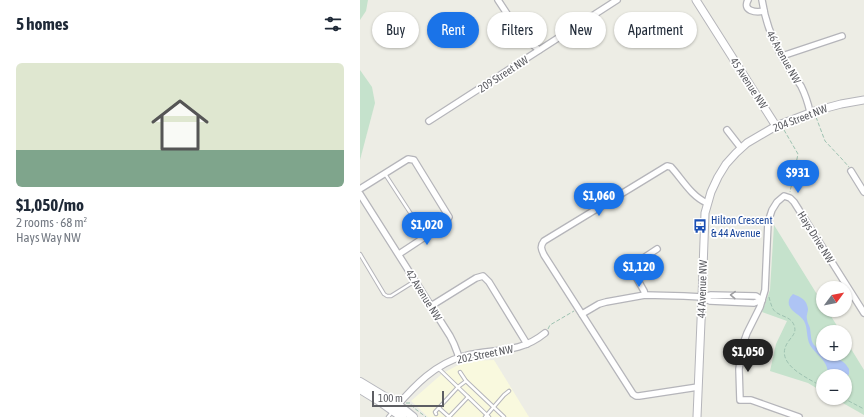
<!DOCTYPE html>
<html lang="en">
<head>
<meta charset="utf-8">
<style>
  body { margin:0; font-family:"Asap Condensed",sans-serif; background:#f2f2f3; color:#1f2937; height:100vh; display:flex; flex-direction:column; font-size:15px; white-space:nowrap }
  * { box-sizing:border-box; margin:0 }
  p { font-size:13px; color:#747a83 }
  .icon { flex:none; width:22px; height:22px; fill:none; stroke:currentColor; stroke-width:2; stroke-linecap:round; stroke-linejoin:round }
  .map { position:relative; flex:1; overflow:hidden }
  .sheet { display:flex; flex-direction:column; background:#fff; width:360px }
  .sheet>* { flex:none }
  .top-card { position:absolute; left:12px; top:12px; width:380px; height:36px; display:flex; gap:8px }
  .needle { width:26px; rotate:58deg }
  .tools { position:absolute; left:456px; top:281px; display:grid; gap:8px }
  .tools a { display:grid; place-items:center; width:36px; height:36px; border-radius:50%; background:#fff; box-shadow:0 1px 3px #0004; font-size:20px }
  .scale { position:absolute; left:12px; bottom:10px; width:72px; box-sizing:border-box; padding-left:4px; border:2px solid #5d5e63; border-top:0; font-size:11px; line-height:14px; white-space:nowrap; color:#5d5e63; -webkit-text-stroke:3px #fff; paint-order:stroke }
  .price { position:absolute; translate:-50% -34px; padding:0 9px; border-radius:14px; background:#1a73e8; color:#fff; font-size:13px; line-height:26px; filter:drop-shadow(0 1px 2px #0008) }
  .price::after { content:''; position:absolute; left:50%; top:24px; width:12px; height:9px; margin-left:-6px; background:inherit; clip-path:polygon(0 0,100% 0,50% 100%) }
  .price.active { background:#222; color:#fff }
  ul { padding:0; list-style:none }
  li { display:grid; align-content:center; gap:8px; height:212px; padding:0 16px }
  li span { display:grid; place-items:center; height:124px; border-radius:6px; color:#555 }
  li>.icon { margin-inline-start:auto }
  span .icon { width:72px; height:72px; fill:#fffc; stroke-width:1 }
  li b { font-size:17px }
  h2 { display:flex; justify-content:space-between; align-items:center; height:48px; padding:0 16px; font-size:17px }
  .pill { padding:0 14px; border-radius:18px; background:#fff; box-shadow:0 1px 3px #0004; font-size:14px; line-height:36px }
  .pill.active { background:#1a73e8; color:#fff }
  main { display:flex; flex:1; min-height:0 }
  .map>svg:first-child { display:block }
  .commercial { fill:#f9f9de }
  .green { fill:#c5e2cc }
  .water { fill:#aec4f4 }
  .lines { fill:none; stroke-linecap:round; stroke-linejoin:round }
  .service-casing { stroke:#b5b5ba; stroke-width:4.5 }
  .minor-casing { stroke:#b5b5ba; stroke-width:8 }
  .tertiary-casing { stroke:#b5b5ba; stroke-width:9 }
  .secondary-casing { stroke:#b6b7bd; stroke-width:10 }
  .path { stroke:#9ec2b1; stroke-width:1; stroke-dasharray:4 2; stroke-linecap:butt }
  .service { stroke:#fff; stroke-width:2.5 }
  .minor { stroke:#fff; stroke-width:5.5 }
  .tertiary { stroke:#fff; stroke-width:7 }
  .secondary { stroke:#fff; stroke-width:8 }
  .oneway { stroke:#9e9ea1 }
  .labels { text-anchor:middle; dominant-baseline:central; stroke-width:3.5; stroke-linejoin:round; paint-order:stroke }
  .street-label { font-size:11px; fill:#5d5e63; stroke:#fff }
  .transit-label { font-size:11px; fill:#164399; stroke:#fff; text-anchor:start }
</style>
</head>
<body>
<main>
<section class="sheet">
<h2>5 homes<svg class="icon" aria-label="filters" viewBox="0 0 24 24"><path d="M4 7h16M4 17h16"/><circle cx="9" cy="7" r="2"/><circle cx="15" cy="17" r="2"/></svg></h2>
<ul>
<li><span style="background:linear-gradient(#dfe7d0 70%,#7fa58c 0)"><svg class="icon" aria-label="home" viewBox="0 0 24 24"><path d="M3 11l9-7 9 7M6 9v11h12V9"/></svg></span><div><b>$1,050/mo</b><p>2 rooms · 68 m²</p><p>Hays Way NW</p></div></li>
</ul>
</section>
<div class="map">
<svg width="504" height="417" viewBox="0 0 504 417">
  <rect width="100%" height="100%" fill="#edede5"/>
  <polygon class="commercial" points="134,360 169,417 68,417 51,401 83,373 106,361"/>
  <g class="green">
    <polygon points="0,0 8,0 6,11 0,20"/>
    <polygon points="0,70 12,87 15,103 0,160"/>
    <polygon points="414,225 463,304 463,310 467,310 481,332 463,332 463,354 485,354 485,339 504,370 504,415 474,398 485,398 485,376 463,376 463,392 448,383 410,371 416,344 427,321 402,312 410,290"/>
  </g>
  <path class="water" d="M433 294C441 297 447 300 448 309 448 312 446 316 447 319 447 322 449 325 450 328 452 343 450 343 463 352V354C467 355 469 357 472 358 474 359 477 359 479 360 484 361 487 366 489 369V374L485 380V376H471C467 373 468 369 466 365 462 357 454 352 450 345 446 337 448 328 444 321 440 314 432 313 429 305 428 300 430 297 433 294Z"/>
  <g class="lines">
    <defs>
      <g id="service">
        <polyline points="25,174 66,237"/>
        <polyline points="0,254 24,294 27,296 31,296 55,281"/>
        <polyline points="78,368 129,417"/>
        <polyline points="100,372 106,381 144,417"/>
        <polyline points="79,408 89,417 108,397"/>
        <polyline points="76,414 75,412 98,387 106,381"/>
        <polyline points="28,417 33,411"/>
        <polyline points="125,417 144,395 149,391"/>
      </g>
      <g id="minor">
        <polyline points="138,0 161,35 179,50"/>
        <path d="M388 0C382 11 396 13 404 11"/>
        <path d="M402 0C405 20 411 37 421 55 427 66 434 76 441 86 445 94 448 103 450 112"/>
        <polyline points="422,56 482,36"/>
        <polyline points="69,121 257,0"/>
        <polyline points="367,130 381,148"/>
        <polyline points="491,171 504,192"/>
        <polyline points="0,189 48,159 54,160 89,217 86,223 39,254"/>
        <polyline points="0,194 90,336 94,344 99,357"/>
        <polyline points="285,295 284,291 271,268 273,265 297,249"/>
        <polyline points="342,297 351,295 396,296 402,300"/>
        <polyline points="71,306 116,278 123,276 129,282 167,344"/>
        <polyline points="222,314 239,304 246,302 285,295 324,296 342,297 350,301 394,303 402,300"/>
        <path d="M338 387 279 396H276L273 394 184 255C181 249 180 246 184 241L307 166 311 167C322 179 331 196 347 203"/>
        <path d="M36 407C55 385 75 364 104 356 133 348 158 355 185 333"/>
        <polyline points="439,417 391,400 380,400 379,369 383,344 387,333 400,307 405,290 408,222 412,210 417,202 424,196 430,198 434,202 504,313"/>
      </g>
      <g id="tertiary">
        <polyline points="336,0 416,126"/>
        <polyline points="337,417 342,297 345,213 351,192 358,177 366,164 376,153 387,143 416,126 455,111 481,104 504,100"/>
      </g>
      <g id="secondary">
        <polyline points="0,382 38,405 53,417"/>
        <polyline points="0,389 18,400 42,417"/>
      </g>
    </defs>
    <use href="#service" class="service-casing"/>
    <use href="#minor" class="minor-casing"/>
    <use href="#tertiary" class="tertiary-casing"/>
    <use href="#secondary" class="secondary-casing"/>
    <g class="path">
      <polyline points="456,117 465,141 481,158 489,167"/>
      <polyline points="424,130 438,154 430,192"/>
      <path d="M409 297C410 301 411 305 413 309 418 317 430 315 434 325 437 333 432 336 428 342 413 364 448 378 463 387"/>
      <polyline points="188,329 190,325 214,311"/>
      <polyline points="483,398 504,409"/>
      <polyline points="46,403 50,403 54,408 66,417"/>
    </g>
    <use href="#service" class="service"/>
    <use href="#minor" class="minor"/>
    <use href="#tertiary" class="tertiary"/>
    <use href="#secondary" class="secondary"/>
  </g>
  <defs><path id="oneway-chevron" d="M-2-3.5L2.5 0L-2 3.5" fill="none" stroke-width="1.6" stroke-linecap="round" stroke-linejoin="round"/></defs>
  <use class="oneway" href="#oneway-chevron" transform="translate(373 295) rotate(-178)"/>
  <defs>
    <symbol id="bus-bare" viewBox="-9 -9 18 18"><path d="M-5-6H5V4H4V6H2V4H-2V6H-4V4H-5ZM-3.5-4V0h7V-4ZM-3.5 1.2v1.5H-2V1.2ZM2 1.2v1.5H3.5V1.2Z" fill="#1a4fb4" stroke="#fff" stroke-width="2.5" paint-order="stroke"/></symbol>
  </defs>
  <g fill-rule="evenodd">
    <use href="#bus-bare" x="330" y="216" width="20" height="20"/>
  </g>
  <g class="labels">
    <g class="street-label">
      <text transform="translate(424 57) rotate(61)">46 Avenue NW</text>
      <text transform="translate(143 74) rotate(-33)">209 Street NW</text>
      <text transform="translate(389 83) rotate(57)">45 Avenue NW</text>
      <text transform="translate(440 118) rotate(-21)">204 Street NW</text>
      <text transform="translate(456 237) rotate(58)">Hays Drive NW</text>
      <text transform="translate(342 289) rotate(-88)">44 Avenue NW</text>
      <text transform="translate(64 295) rotate(58)">42 Avenue NW</text>
      <text transform="translate(125 354) rotate(-11)">202 Street NW</text>
    </g>
    <g class="transit-label">
      <text x="351" y="220">Hilton Crescent<tspan x="351" dy="13">&amp; 44 Avenue</tspan></text>
    </g>
  </g>
</svg>
<div class="tools">
<a><svg class="needle" viewBox="-14 -14 28 28"><path d="M0-13l5 13h-10z" fill="#e53935"/><path d="M0 13l5-13h-10z" fill="#747a83"/></svg></a>
<a>+</a>
<a>−</a>
</div>
<div class="scale">100 m</div>
<b class="price" style="left:438px;top:194px">$931</b>
<b class="price" style="left:239px;top:217px">$1,060</b>
<b class="price" style="left:67px;top:246px">$1,020</b>
<b class="price" style="left:279px;top:288px">$1,120</b>
<b class="price active" style="left:388px;top:373px">$1,050</b>
<div class="top-card">
<a class="pill">Buy</a>
<a class="pill active">Rent</a>
<a class="pill">Filters</a>
<a class="pill">New</a>
<a class="pill">Apartment</a>
</div>
</div>
</main>
</body>
</html>
